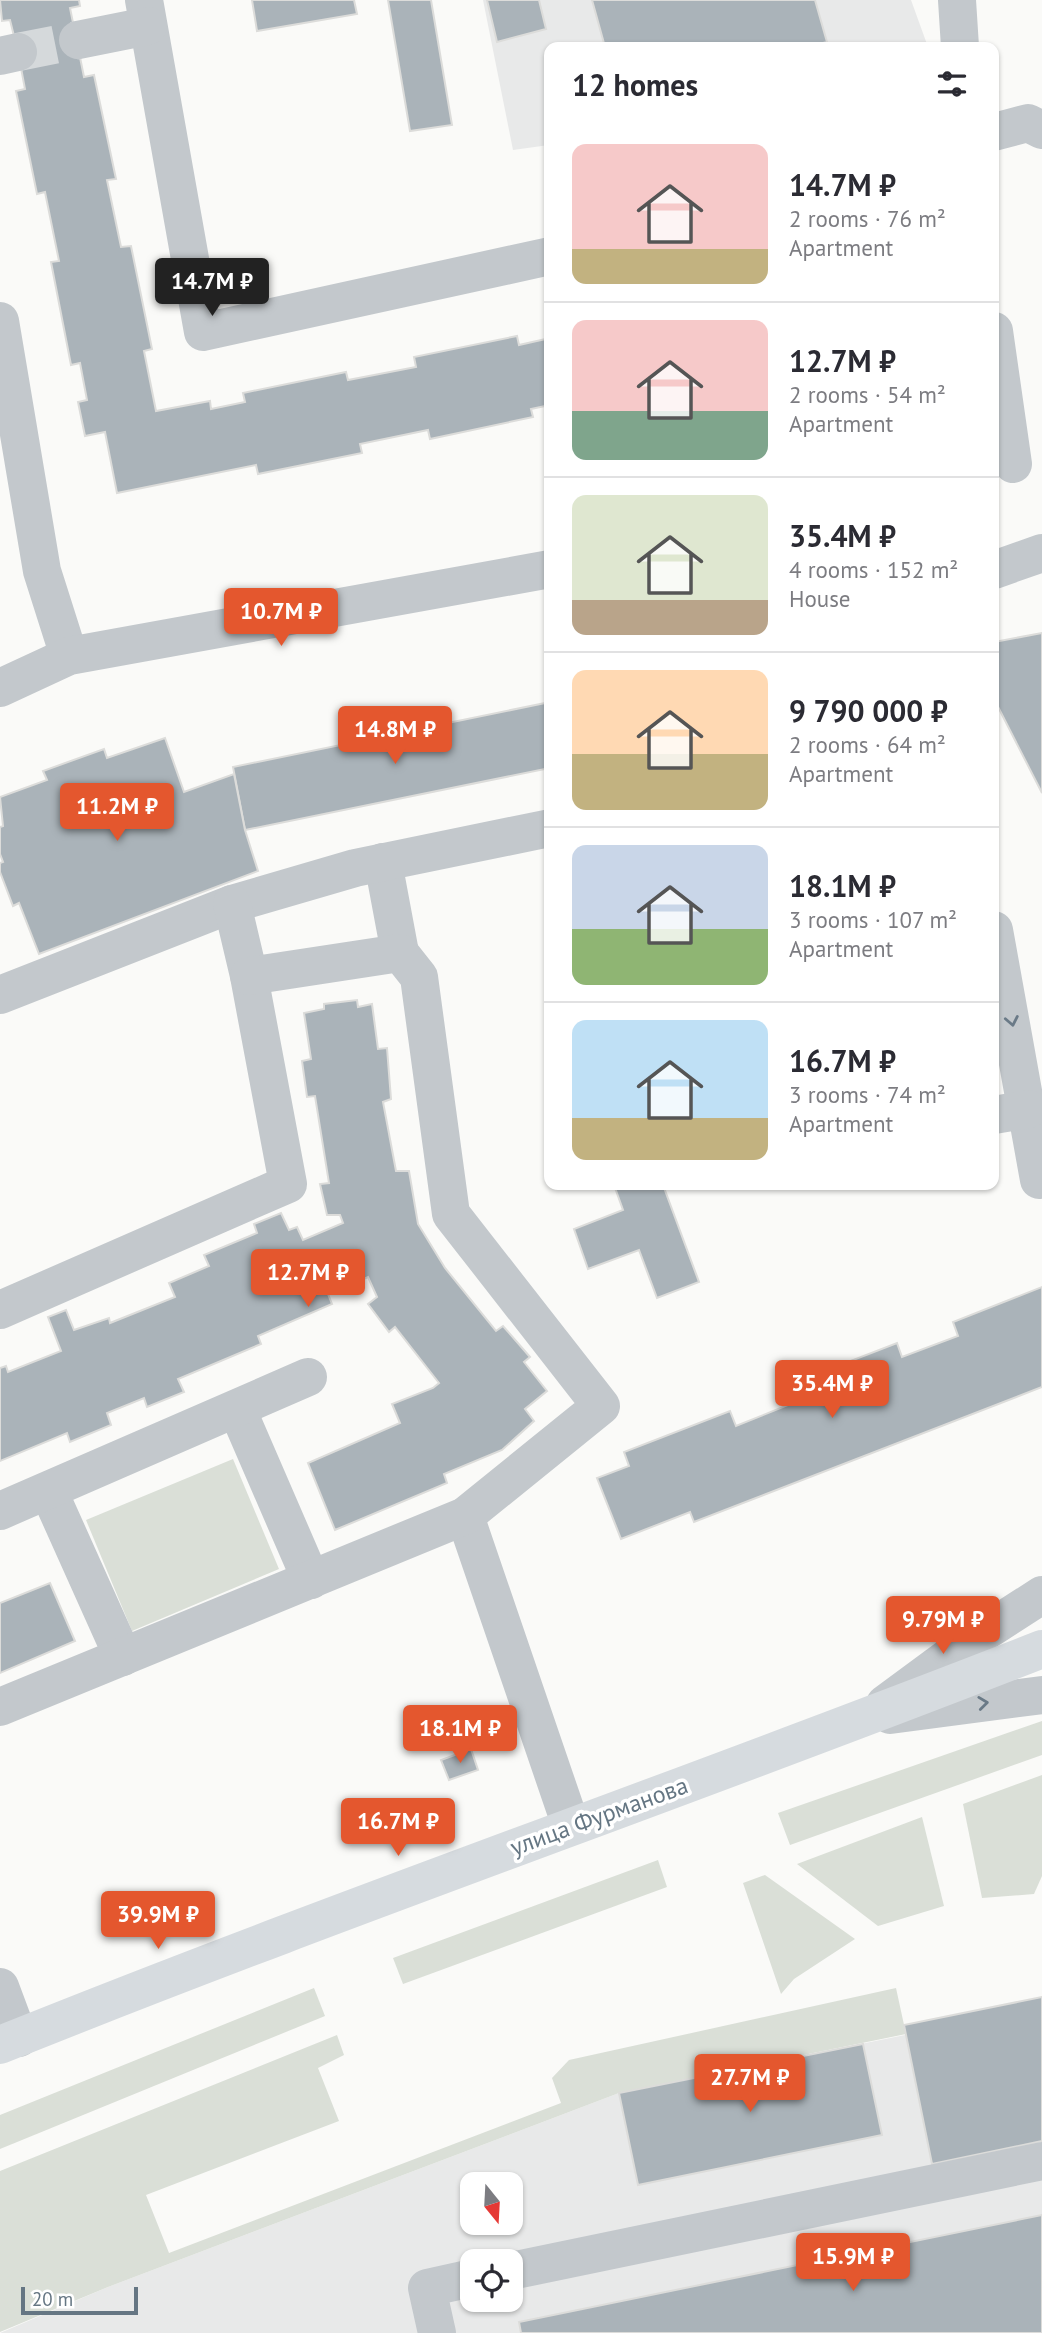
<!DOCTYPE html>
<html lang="en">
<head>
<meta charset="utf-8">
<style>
  body { margin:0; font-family:"PT Sans",sans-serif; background:#f2f2f3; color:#2b2b33; height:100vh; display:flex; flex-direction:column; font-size:26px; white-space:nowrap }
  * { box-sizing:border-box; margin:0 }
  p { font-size:23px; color:#7c7c81 }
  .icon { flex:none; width:38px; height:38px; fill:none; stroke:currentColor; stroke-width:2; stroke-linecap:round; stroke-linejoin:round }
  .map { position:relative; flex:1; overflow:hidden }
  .side { position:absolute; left:544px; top:42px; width:455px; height:1148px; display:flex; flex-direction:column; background:#fff; border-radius:14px; box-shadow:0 2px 5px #0004 }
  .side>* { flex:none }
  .needle { width:46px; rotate:162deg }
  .buttons { position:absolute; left:460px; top:2172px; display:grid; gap:14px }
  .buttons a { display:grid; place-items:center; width:63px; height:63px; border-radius:14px; background:#fff; box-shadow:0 2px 5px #0004; font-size:35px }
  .scale { position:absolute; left:21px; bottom:18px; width:117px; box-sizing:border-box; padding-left:7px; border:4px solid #657683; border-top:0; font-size:19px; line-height:24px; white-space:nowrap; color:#657683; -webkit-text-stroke:5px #fff; paint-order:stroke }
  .price { position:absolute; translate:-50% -60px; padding:0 16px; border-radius:7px; background:#e4572e; color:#fff; font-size:23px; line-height:46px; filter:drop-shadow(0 2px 4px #0008) }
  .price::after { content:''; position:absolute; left:50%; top:42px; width:21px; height:16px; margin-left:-10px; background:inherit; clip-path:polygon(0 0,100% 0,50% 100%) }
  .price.active { background:#222; color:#fff }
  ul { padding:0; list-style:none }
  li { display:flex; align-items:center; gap:21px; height:175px; padding:0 28px }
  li+li { border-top:2px solid #e1e1e2 }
  li span { display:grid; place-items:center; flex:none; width:196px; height:140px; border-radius:14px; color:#555 }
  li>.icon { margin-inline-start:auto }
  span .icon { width:84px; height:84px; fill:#fffc; stroke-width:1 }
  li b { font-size:30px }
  h2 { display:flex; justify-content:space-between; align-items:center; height:84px; padding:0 28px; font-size:30px }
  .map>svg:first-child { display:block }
  .built { fill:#e8e9e9; fill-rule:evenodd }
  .green { fill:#dadfd7 }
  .building { fill:#aab3b9; stroke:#dcdcda; stroke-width:2 }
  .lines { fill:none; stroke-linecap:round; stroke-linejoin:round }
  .minor-tunnel { stroke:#d5d9db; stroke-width:38; stroke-dasharray:38 19; stroke-linecap:butt }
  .minor { stroke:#c3c8cc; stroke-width:38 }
  .major { stroke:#d6dbdf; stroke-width:38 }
  .oneway { stroke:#6a7a87 }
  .labels { text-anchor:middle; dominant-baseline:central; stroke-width:7; stroke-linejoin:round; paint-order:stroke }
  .street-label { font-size:24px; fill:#657683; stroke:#fff }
</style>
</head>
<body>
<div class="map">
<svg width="1042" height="2333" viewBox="0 0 1042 2333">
  <rect width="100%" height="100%" fill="#fafaf8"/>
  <g class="built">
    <polygon points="483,0 911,0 928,47 550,47 549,145 513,150"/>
    <path d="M1042 1997V2333H0L108 2287 619 2093 905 2035 904 2025ZM472 2184H511V2222H472ZM472 2261H511V2300H472Z"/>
  </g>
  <g class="green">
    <polygon points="233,1459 279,1569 132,1631 86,1520"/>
    <polygon points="1042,1721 1042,1755 790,1845 778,1813"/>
    <polygon points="1042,1775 1042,1876 1034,1894 982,1898 963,1804"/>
    <polygon points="922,1817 944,1906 878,1926 797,1864"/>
    <polygon points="658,1860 667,1887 403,1984 393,1958"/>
    <polygon points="765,1875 855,1939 794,1979 781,1994 743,1883"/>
    <polygon points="314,1988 325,2016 0,2149 0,2115"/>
    <polygon points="896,1988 906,2034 619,2093 108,2287 0,2332 0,2171 337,2035 344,2055 318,2068 339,2121 146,2195 169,2253 561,2103 552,2078 569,2060"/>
  </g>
  <g class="building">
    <polygon points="0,0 79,0 80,6 70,8 84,77 94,75 116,179 107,180 121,247 131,246 152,349 144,351 156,411 210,401 211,409 245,402 243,393 346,372 348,380 416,367 414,357 517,336 519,345 550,338 550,405 531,409 533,417 430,439 428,430 360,444 362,453 258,474 256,465 117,493 105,432 85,436 78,402 87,400 80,363 71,365 51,262 59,261 45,192 37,194 16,91 25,89 18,52 10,20 2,21"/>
    <polygon points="252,0 354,0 357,14 257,31"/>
    <polygon points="388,0 431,0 452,125 410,131"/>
    <polygon points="487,0 539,0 546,29 497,42"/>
    <polygon points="592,0 815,0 827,42 808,47 605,47"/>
    <polygon points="1042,633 1042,793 994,699 994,642"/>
    <polygon points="550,702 550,768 245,830 233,767"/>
    <polygon points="165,738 184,792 234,774 245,830 258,871 39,954 19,903 13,906 0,872 0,863 3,862 0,854 0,827 3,826 0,797 47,780 43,771 104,749 107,758"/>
    <polygon points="357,1000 358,1007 372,1004 378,1049 387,1048 391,1099 383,1102 396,1171 409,1171 418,1224 445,1268 496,1331 503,1326 530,1357 524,1362 547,1391 525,1409 534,1421 502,1450 444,1474 447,1483 335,1530 308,1463 400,1423 392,1404 433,1388 439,1383 395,1327 389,1332 368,1304 377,1297 368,1277 328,1294 332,1304 258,1336 261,1344 178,1379 184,1392 147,1407 144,1398 107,1413 111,1425 70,1442 67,1433 0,1461 0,1368 6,1366 8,1372 61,1351 48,1317 66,1310 74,1330 109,1318 110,1323 175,1297 169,1283 209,1266 204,1255 257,1233 254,1224 281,1213 289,1230 297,1227 303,1240 343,1223 340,1215 327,1215 320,1184 329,1183 315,1096 307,1097 302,1061 311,1059 304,1013 324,1009 324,1004"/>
    <polygon points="614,1185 663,1185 699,1282 657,1298 639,1250 588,1269 574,1229 623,1210"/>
    <polygon points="1042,1287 1042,1387 694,1522 690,1512 621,1539 597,1478 629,1466 624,1452 730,1411 736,1426 798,1401 791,1384 897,1343 902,1357 958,1336 953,1322"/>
    <polygon points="50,1583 75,1641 0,1673 0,1603"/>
    <polygon points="471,1749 478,1770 449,1780 441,1760"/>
    <polygon points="1042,1997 1042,2141 932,2164 904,2025"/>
    <polygon points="863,2044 882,2135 638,2185 619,2093"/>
    <polygon points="1042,2215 1042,2333 521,2333 519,2322"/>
  </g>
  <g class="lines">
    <polyline class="minor-tunnel" points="18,52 78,40"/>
    <g class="minor">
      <polyline points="144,0 203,332 550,256"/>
      <polyline points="957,0 960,47"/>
      <polyline points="78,40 148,26"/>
      <polyline points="0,56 18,52"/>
      <polyline points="994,132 1028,123 1042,130"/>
      <polyline points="0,321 42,571 69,656"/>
      <polyline points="994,331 1013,464"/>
      <polyline points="994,570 1042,553"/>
      <polyline points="0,688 69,656 550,569"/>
      <polyline points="383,862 400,953"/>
      <polyline points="994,930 1039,1180 1042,1179"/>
      <polyline points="0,995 232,904 355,868 550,828"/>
      <polyline points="994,1115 1029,1109"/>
      <polyline points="0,1310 288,1184 249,976 232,904"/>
      <polyline points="237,1409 311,1580"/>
      <polyline points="49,1492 123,1657"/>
      <polyline points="0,1511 308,1377"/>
      <polyline points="465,1516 571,1826"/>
      <polyline points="885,1704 969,1642 1042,1595"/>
      <polyline points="0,1707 465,1516 601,1406 451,1214 419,977 400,953 249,976"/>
      <polyline points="890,1715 1042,1695"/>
      <polyline points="0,1987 19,2038"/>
      <polyline points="511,2271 1042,2161"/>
      <polyline points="437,2333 427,2288 472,2278"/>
    </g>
    <path class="major" d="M0 2045C345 1906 696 1785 1042 1649"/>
  </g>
  <defs><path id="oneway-chevron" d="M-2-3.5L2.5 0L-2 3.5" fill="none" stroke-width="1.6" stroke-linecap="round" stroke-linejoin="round" transform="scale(1.75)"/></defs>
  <g class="oneway">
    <use href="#oneway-chevron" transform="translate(1012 1021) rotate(79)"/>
    <use href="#oneway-chevron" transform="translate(983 1703) rotate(-7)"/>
  </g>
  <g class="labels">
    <g class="street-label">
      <text transform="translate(599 1816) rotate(-20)">улица Фурманова</text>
    </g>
  </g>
</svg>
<div class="buttons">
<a><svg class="needle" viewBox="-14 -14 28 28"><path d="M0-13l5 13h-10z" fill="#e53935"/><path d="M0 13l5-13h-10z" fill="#7c7c81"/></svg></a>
<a><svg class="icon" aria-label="locate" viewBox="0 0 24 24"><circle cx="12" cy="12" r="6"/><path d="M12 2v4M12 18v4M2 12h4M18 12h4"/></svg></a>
</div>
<div class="scale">20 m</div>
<b class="price active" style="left:212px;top:318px">14.7M ₽</b>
<b class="price" style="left:281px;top:648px">10.7M ₽</b>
<b class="price" style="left:395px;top:766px">14.8M ₽</b>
<b class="price" style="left:117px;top:843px">11.2M ₽</b>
<b class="price" style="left:308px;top:1309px">12.7M ₽</b>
<b class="price" style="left:832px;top:1420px">35.4M ₽</b>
<b class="price" style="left:943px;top:1656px">9.79M ₽</b>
<b class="price" style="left:460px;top:1765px">18.1M ₽</b>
<b class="price" style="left:398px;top:1858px">16.7M ₽</b>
<b class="price" style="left:158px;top:1951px">39.9M ₽</b>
<b class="price" style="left:750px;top:2114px">27.7M ₽</b>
<b class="price" style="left:853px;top:2293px">15.9M ₽</b>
<section class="side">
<h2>12 homes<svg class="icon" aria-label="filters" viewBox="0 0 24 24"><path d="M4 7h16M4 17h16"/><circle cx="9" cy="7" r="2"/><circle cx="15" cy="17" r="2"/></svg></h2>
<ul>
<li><span style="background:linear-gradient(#f6c9c9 75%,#c2b280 0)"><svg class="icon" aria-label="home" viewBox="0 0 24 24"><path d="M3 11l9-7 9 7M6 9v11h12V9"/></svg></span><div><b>14.7M ₽</b><p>2 rooms · 76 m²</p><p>Apartment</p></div></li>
<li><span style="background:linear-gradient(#f6c9c9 65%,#7fa58c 0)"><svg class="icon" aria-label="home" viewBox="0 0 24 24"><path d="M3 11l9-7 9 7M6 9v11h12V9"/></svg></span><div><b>12.7M ₽</b><p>2 rooms · 54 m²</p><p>Apartment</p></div></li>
<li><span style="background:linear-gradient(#dfe7d0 75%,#b9a48a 0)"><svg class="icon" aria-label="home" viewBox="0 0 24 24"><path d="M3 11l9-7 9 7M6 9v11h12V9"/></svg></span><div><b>35.4M ₽</b><p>4 rooms · 152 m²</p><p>House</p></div></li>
<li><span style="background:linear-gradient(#ffd9b3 60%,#c2b280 0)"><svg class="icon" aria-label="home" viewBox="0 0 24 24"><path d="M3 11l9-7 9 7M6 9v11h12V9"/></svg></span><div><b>9 790 000 ₽</b><p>2 rooms · 64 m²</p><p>Apartment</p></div></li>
<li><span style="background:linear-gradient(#c9d6e8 60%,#8fb573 0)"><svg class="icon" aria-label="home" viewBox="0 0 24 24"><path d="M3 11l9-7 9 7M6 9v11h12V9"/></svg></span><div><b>18.1M ₽</b><p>3 rooms · 107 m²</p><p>Apartment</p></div></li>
<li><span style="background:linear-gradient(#bfe0f5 70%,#c2b280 0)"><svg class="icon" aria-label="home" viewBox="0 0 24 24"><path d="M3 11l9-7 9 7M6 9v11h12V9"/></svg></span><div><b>16.7M ₽</b><p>3 rooms · 74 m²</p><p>Apartment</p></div></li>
</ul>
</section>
</div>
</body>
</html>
